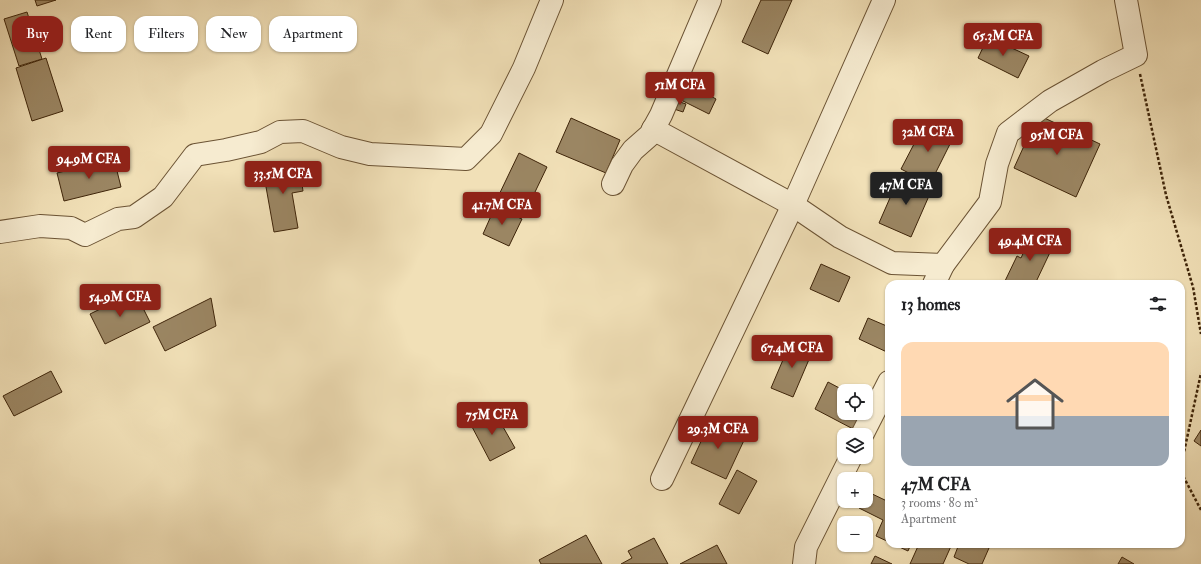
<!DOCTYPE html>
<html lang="en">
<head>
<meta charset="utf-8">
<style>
  body { margin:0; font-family:"IM FELL Double Pica",serif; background:#f6f6f6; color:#202124; height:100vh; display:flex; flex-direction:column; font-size:15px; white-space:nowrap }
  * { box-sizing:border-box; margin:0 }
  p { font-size:13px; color:#757577 }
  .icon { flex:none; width:22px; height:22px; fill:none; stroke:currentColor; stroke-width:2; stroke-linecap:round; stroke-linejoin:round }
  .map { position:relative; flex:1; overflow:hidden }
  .side { position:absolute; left:885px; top:280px; width:300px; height:268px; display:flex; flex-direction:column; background:#fff; border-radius:12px; box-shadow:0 1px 3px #0004 }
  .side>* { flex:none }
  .hud { position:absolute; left:12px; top:16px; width:380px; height:36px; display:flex; gap:8px }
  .tools { position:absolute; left:837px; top:384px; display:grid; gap:8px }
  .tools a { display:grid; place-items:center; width:36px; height:36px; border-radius:8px; background:#fff; box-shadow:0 1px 3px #0004; font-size:20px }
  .price { position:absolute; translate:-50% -34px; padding:0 9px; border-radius:4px; background:#8f2418; color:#fff; font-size:13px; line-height:26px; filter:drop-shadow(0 1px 2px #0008) }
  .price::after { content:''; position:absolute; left:50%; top:24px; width:12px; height:9px; margin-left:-6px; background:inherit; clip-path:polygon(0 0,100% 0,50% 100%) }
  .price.active { background:#222; color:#fff }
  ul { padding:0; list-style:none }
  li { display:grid; align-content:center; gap:8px; height:212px; padding:0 16px }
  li+li { border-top:1px solid #e0e0e0 }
  li span { display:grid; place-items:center; height:124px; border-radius:12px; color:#555 }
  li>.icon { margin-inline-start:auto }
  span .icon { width:72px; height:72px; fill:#fffc; stroke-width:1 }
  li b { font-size:17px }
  h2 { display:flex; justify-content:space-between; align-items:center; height:48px; padding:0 16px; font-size:17px }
  .chip { padding:0 14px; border-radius:12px; background:#fff; box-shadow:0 1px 3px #0004; font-size:14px; line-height:36px }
  .chip.active { background:#8f2418; color:#fff }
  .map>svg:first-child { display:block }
  .building { fill:#9b8663; stroke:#3e2409 }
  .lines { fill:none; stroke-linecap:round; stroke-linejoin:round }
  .minor-casing { stroke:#6b5334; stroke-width:24 }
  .path { stroke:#3e2409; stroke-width:2.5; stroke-dasharray:3 2; stroke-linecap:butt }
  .minor { stroke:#f6ebd0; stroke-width:22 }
</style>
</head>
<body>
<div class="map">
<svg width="1201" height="564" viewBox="0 0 1201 564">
  <rect width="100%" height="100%" fill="#f1e0b7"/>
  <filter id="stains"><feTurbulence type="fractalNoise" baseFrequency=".005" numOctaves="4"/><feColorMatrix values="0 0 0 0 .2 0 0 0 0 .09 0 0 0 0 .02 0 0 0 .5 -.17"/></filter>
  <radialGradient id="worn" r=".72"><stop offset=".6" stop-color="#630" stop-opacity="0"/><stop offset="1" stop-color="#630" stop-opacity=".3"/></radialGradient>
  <g class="building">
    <polygon points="35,0 56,0 37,6"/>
    <polygon points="761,0 792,0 768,54 742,42"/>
    <polygon points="27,12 42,59 19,66 4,19"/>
    <polygon points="988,37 1029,56 1018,78 978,58"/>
    <polygon points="46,58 63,111 32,121 16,68"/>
    <polygon points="685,82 716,99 709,114 677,98"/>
    <polygon points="677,101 686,104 683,112 674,109"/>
    <polygon points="1038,115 1100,144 1076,197 1014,168"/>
    <polygon points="571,118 620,140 606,173 556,152"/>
    <polygon points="926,121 954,136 930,184 901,169"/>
    <polygon points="519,153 547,167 524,215 496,201"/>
    <polygon points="114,159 121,187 64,201 57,173"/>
    <polygon points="299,164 303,191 292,193 298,228 274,232 263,170"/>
    <polygon points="900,175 932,189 911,237 879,223"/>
    <polygon points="495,207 522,219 509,246 483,234"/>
    <polygon points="1032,234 1054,244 1035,284 1011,284 1005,281 1017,256 1021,258"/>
    <polygon points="821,264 850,277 839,302 810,289"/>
    <polygon points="135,292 150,322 105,344 90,314"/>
    <polygon points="211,298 216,326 165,351 153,327"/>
    <polygon points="868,318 889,327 889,353 859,339"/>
    <polygon points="791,341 813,350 793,397 771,388"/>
    <polygon points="51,371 62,392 14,416 3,396"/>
    <polygon points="828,382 845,391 844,391 844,413 863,413 855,430 815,409"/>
    <polygon points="494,411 515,448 490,461 470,423"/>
    <polygon points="711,420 746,436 726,479 691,463"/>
    <polygon points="1201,430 1201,446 1194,441"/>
    <polygon points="737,470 757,481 739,514 719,504"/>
    <polygon points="866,491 889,502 889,542 876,536 883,520 859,508 862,501 866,501"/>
    <polygon points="586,535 602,564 541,564 539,560"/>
    <polygon points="654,538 668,564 621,564 632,558 628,551"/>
    <polygon points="893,544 911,544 908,551"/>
    <polygon points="919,544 952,544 943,564 910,564"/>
    <polygon points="959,544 982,544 989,548 982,564 969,564 954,557"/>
    <polygon points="717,545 727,564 680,564"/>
    <polygon points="875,556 892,564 871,564"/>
    <polygon points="1122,557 1134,564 1118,564"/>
  </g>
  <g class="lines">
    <defs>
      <g id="minor">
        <polyline points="653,129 793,205 840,237 892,263 943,265"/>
        <polyline points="613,184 622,165 633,150 650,135 661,115 710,0"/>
        <polyline points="0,232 40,226 71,228 85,235 118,219 134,217 163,197 195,155 226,150 261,142 280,132 303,131 341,147 370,154 466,159 491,134 524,68 552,0"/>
        <polyline points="934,284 943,265 990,202 997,164 1008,133 1050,101 1103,71 1136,55 1126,0"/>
        <polyline points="862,435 889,382"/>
        <polyline points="662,479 793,205 884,0"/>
        <polyline points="804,564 806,547 851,457"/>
      </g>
    </defs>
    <use href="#minor" class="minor-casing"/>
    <g class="path">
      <polyline points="1140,74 1166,195 1193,287 1201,334"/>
      <polyline points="1181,466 1201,373"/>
      <polyline points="1181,472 1201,510"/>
    </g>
    <use href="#minor" class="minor"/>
  </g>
  <rect width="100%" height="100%" filter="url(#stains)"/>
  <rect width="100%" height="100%" fill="url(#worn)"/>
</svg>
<div class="tools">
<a><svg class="icon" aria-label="locate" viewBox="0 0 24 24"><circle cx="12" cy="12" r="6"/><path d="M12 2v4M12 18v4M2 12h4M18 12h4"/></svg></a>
<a><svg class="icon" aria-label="layers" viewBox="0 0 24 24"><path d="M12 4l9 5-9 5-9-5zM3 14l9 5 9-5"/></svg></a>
<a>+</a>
<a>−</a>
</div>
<b class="price" style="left:1003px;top:57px">65.3M CFA</b>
<b class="price" style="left:680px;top:106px">51M CFA</b>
<b class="price" style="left:928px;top:153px">32M CFA</b>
<b class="price" style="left:1057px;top:156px">95M CFA</b>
<b class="price" style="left:89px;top:180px">94.9M CFA</b>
<b class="price" style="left:283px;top:195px">33.5M CFA</b>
<b class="price active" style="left:906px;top:206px">47M CFA</b>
<b class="price" style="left:502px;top:226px">41.7M CFA</b>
<b class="price" style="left:1030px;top:262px">49.4M CFA</b>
<b class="price" style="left:120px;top:318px">54.9M CFA</b>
<b class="price" style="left:792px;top:369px">67.4M CFA</b>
<b class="price" style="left:492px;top:436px">75M CFA</b>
<b class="price" style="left:718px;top:450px">29.3M CFA</b>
<div class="hud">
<a class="chip active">Buy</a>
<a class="chip">Rent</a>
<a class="chip">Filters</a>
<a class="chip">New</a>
<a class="chip">Apartment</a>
</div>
<section class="side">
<h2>13 homes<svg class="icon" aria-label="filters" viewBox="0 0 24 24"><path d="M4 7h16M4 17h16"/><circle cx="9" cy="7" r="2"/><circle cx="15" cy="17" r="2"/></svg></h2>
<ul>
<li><span style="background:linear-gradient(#ffd9b3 60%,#9aa5b1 0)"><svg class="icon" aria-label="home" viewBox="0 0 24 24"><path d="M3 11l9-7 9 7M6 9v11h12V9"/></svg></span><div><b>47M CFA</b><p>3 rooms · 80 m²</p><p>Apartment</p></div></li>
</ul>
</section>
</div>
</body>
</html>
